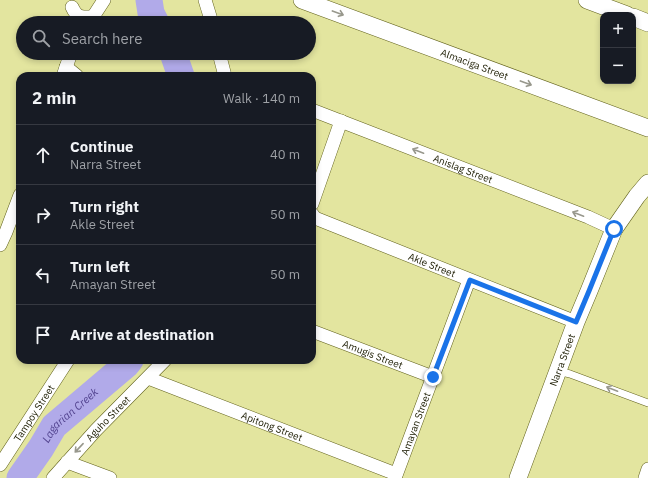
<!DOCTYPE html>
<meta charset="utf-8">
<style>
:root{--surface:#171b24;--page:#20242c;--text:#f1f3f6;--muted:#9ea1a6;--line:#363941}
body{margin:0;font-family:"IBM Plex Sans",sans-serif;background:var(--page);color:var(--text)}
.controls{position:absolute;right:12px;top:12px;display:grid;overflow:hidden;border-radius:8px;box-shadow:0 2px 6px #0003}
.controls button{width:36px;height:36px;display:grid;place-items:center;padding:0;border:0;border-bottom:1px solid var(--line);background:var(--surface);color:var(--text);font:20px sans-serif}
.stop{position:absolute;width:12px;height:12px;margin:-9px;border:3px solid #1a73e8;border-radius:50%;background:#fff}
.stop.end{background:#1a73e8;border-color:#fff;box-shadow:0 1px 4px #0008}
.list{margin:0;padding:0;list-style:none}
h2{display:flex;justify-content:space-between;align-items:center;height:52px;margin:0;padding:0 16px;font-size:17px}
h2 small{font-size:13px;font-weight:400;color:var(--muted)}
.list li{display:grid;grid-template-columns:26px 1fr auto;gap:12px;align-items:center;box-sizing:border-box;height:60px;padding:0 16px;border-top:1px solid var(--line)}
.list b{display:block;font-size:15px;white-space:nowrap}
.list p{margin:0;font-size:13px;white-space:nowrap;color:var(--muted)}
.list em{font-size:13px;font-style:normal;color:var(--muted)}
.icon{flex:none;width:22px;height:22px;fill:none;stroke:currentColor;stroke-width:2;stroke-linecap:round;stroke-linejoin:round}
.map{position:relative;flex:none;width:648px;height:478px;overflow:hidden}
.search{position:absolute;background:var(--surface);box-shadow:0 2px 6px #0003;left:16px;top:16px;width:300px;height:44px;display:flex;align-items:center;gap:10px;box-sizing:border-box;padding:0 14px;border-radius:22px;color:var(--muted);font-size:15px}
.panel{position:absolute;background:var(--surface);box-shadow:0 2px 6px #0003;left:16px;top:72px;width:300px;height:292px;border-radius:12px}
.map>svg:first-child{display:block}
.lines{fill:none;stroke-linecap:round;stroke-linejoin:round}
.river{stroke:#b1aae9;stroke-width:27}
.service-casing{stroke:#62621c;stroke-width:8}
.minor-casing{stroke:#62621c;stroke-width:14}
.tertiary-casing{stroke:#62621c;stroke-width:18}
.service{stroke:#fff;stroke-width:7}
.minor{stroke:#fff;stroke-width:13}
.tertiary{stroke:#fff;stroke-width:17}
.oneway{stroke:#98988d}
.route{stroke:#1a73e8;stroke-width:5}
.labels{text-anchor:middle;stroke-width:4;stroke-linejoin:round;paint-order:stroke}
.street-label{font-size:10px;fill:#1b1b01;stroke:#f0f3ac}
.water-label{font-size:11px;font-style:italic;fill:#52438f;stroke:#f0f3ac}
</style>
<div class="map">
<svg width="648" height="478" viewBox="0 0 648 478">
<rect width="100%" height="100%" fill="#e3e59f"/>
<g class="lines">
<g class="river">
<path d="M 149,0 L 151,13 L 156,23"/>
<path d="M 173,53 L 181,76"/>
<path id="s1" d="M 20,478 L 41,448 L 54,426 L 126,365 L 130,360"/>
</g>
<g class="service-casing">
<path id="service" d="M 558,371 L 570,374 L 648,403"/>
</g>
<g class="minor-casing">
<g id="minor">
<path d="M 205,0 L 212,23"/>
<path d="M 72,7 C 77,18 81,17 92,17"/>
<path d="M 89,23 L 104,0"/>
<path d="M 219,53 L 225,76"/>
<path d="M 66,67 L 77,76"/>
<path d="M 63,76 L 71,53"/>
<path id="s2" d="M 312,110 L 588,217 L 614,229"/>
<path d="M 312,204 L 341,121"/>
<path id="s3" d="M 312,214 L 315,218 L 576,322"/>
<path d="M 0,245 L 6,232 L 20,195"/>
<path id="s4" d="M 312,331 L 433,377"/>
<path id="s5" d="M 148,378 L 396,474"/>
<path d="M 67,462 L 110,478"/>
<path id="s6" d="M 0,465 L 68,360"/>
<path id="s7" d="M 53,478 L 96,430 L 165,360"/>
<path id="s8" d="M 395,478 L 469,280"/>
<path d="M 645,478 L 648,469"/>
</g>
</g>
<g class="tertiary-casing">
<g id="tertiary">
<path id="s9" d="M 302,0 L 648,128"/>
<path d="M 587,0 L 627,15"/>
<path d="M 633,17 L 648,23"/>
<path id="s10" d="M 518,478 L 576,322 L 589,291 L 614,229 L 637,196 L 648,183"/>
</g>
</g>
<use href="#service" class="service"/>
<use href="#minor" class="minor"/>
<use href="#tertiary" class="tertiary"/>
</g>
<defs><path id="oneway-shaft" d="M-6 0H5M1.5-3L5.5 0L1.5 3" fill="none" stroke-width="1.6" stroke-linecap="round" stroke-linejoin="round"/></defs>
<g class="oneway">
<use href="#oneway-shaft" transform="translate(338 13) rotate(20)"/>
<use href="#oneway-shaft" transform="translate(526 83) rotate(20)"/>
<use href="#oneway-shaft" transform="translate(418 151) rotate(-159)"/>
<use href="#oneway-shaft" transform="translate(578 214) rotate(-159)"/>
<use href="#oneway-shaft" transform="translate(612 389) rotate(-159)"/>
<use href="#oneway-shaft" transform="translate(79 448) rotate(133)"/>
</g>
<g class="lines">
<path class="route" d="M 433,377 L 470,280 L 576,322 L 589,291 L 614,229"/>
</g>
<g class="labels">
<g class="street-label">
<text dy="4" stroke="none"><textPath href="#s9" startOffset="184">Almaciga Street</textPath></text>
<text dy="4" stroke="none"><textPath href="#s2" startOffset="162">Anislag Street</textPath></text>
<text dy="4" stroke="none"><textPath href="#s3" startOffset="131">Akle Street</textPath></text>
<text dy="4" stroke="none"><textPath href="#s4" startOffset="65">Amugis Street</textPath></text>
<text dy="4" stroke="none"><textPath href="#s10" startOffset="126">Narra Street</textPath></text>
<text dy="4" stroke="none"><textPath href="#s6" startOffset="62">Tampoy Street</textPath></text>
<text dy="4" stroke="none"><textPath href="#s7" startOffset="81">Aguho Street</textPath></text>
<text dy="4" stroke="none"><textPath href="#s8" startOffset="58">Amayan Street</textPath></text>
<text dy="4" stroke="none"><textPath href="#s5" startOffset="133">Apitong Street</textPath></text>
</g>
<g class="water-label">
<text dy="4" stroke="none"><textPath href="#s1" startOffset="81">Lagarian Creek</textPath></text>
</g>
</g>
</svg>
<div class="controls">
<button>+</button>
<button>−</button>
</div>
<div class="stop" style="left:614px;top:229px"></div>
<div class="stop end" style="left:433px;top:377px"></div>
<div class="search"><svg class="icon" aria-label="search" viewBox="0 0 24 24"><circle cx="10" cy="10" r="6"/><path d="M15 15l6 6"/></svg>Search here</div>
<section class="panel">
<h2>2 min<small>Walk · 140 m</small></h2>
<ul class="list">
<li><svg class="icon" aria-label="ahead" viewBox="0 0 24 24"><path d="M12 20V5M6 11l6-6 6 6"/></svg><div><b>Continue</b><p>Narra Street</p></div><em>40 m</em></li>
<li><svg class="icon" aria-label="right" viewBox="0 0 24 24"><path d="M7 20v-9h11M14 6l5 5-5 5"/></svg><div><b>Turn right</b><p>Akle Street</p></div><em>50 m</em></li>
<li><svg class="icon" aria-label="left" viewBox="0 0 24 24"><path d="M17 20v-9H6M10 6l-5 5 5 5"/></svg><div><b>Turn left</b><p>Amayan Street</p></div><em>50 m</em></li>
<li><svg class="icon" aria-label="arrive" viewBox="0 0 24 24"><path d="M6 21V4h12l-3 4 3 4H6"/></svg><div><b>Arrive at destination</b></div></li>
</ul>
</section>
</div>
